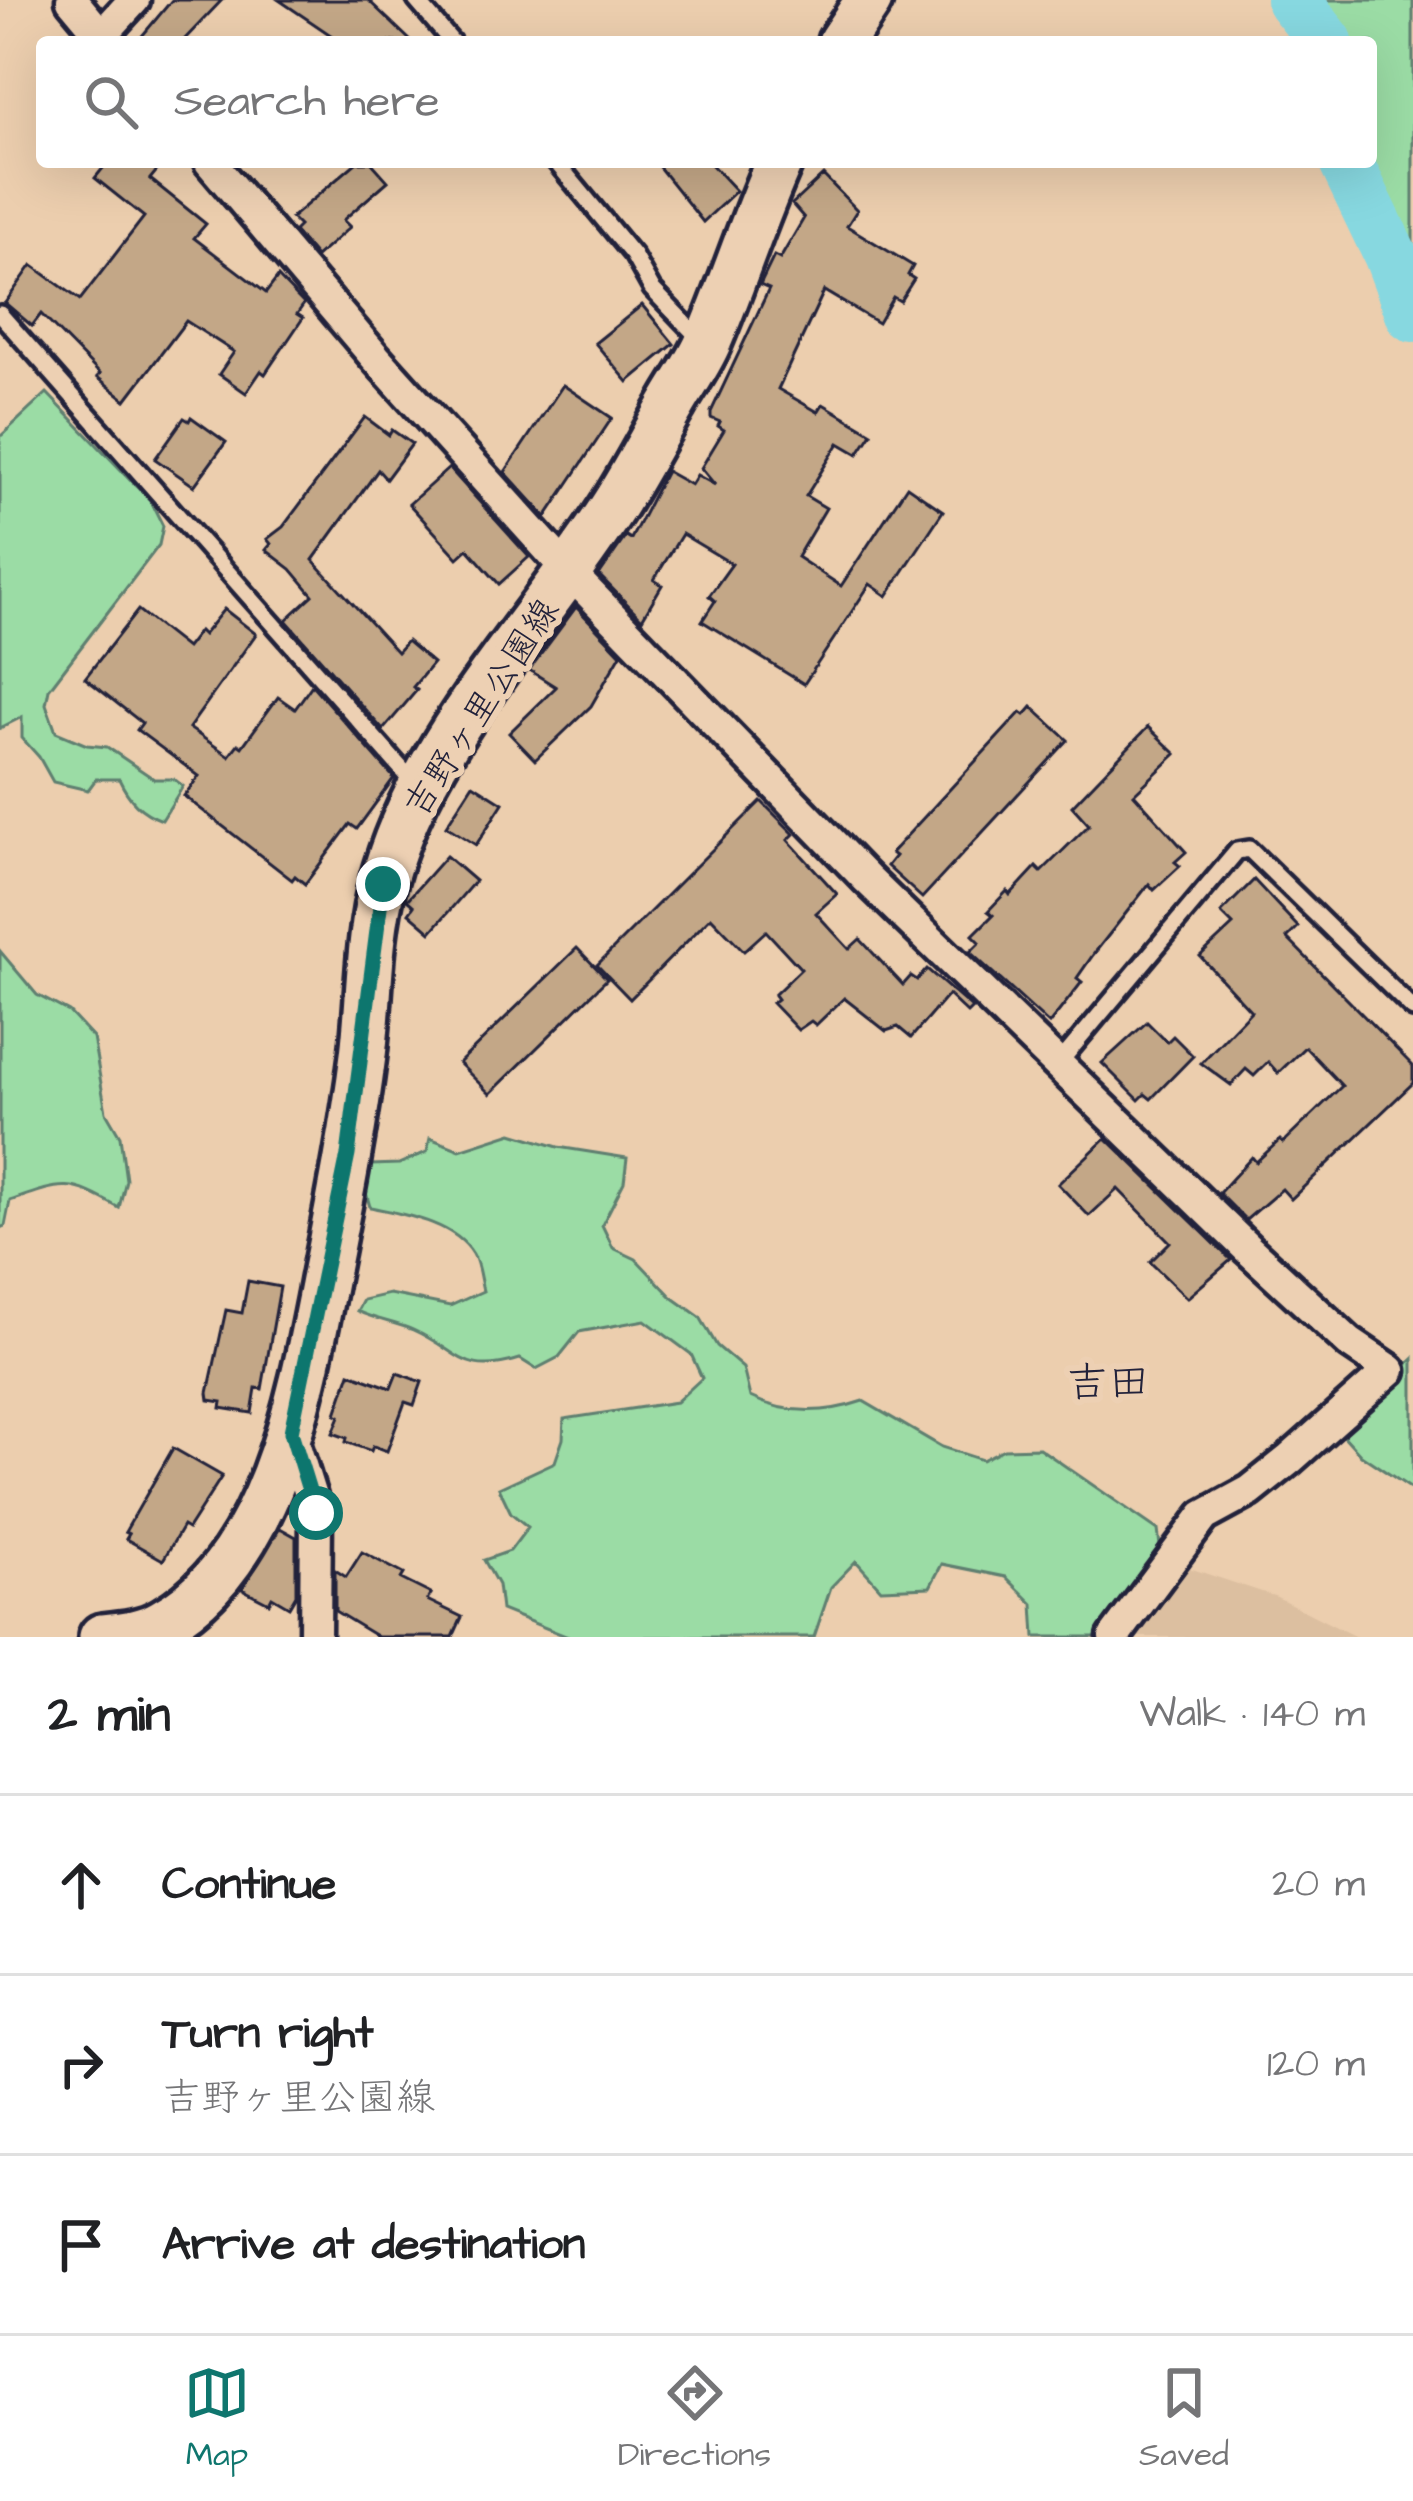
<!DOCTYPE html>
<meta charset="utf-8">
<style>
:root{--surface:#fff;--page:#f6f6f6;--text:#202124;--muted:#757577;--line:#e0e0e0;--accent:#0f766e}
body{margin:0;font-family:"Architects Daughter","Klee One",sans-serif;background:var(--page);color:var(--text)}
.stop{position:absolute;width:36px;height:36px;margin:-27px;border:9px solid #0f766e;border-radius:50%;background:#fff}
.stop.end{background:#0f766e;border-color:#fff;box-shadow:0 3px 12px #0008}
.list{margin:0;padding:0;list-style:none}
h2{display:flex;justify-content:space-between;align-items:center;height:156px;margin:0;padding:0 48px;font-size:51px}
h2 small{font-size:39px;font-weight:400;color:var(--muted)}
.list li{display:grid;grid-template-columns:78px 1fr auto;gap:36px;align-items:center;box-sizing:border-box;height:180px;padding:0 48px;border-top:3px solid var(--line)}
.list b{display:block;font-size:45px;white-space:nowrap}
.list p{margin:0;font-size:39px;white-space:nowrap;color:var(--muted)}
.list em{font-size:39px;font-style:normal;color:var(--muted)}
.icon{flex:none;width:66px;height:66px;fill:none;stroke:currentColor;stroke-width:2;stroke-linecap:round;stroke-linejoin:round}
.map{position:relative;flex:none;width:1413px;height:1637px;overflow:hidden}
.search{position:absolute;background:var(--surface);box-shadow:0 12px 48px #0002;left:36px;right:36px;top:36px;height:132px;display:flex;align-items:center;gap:30px;box-sizing:border-box;padding:0 42px;border-radius:12px;color:var(--muted);font-size:45px}
.sheet{height:696px;background:var(--surface)}
nav{display:flex;justify-content:space-around;align-items:center;box-sizing:border-box;height:168px;border-top:3px solid var(--line);background:var(--surface);font-size:33px;color:var(--muted)}
nav a{display:grid;justify-items:center;gap:6px}
nav .on{color:var(--accent)}
.map>svg:first-child{display:block}
.built{fill:#dcbfa0}
.green{fill:#9bdca5;stroke:#5e7f70;stroke-width:3}
.lines{fill:none;stroke-linecap:round;stroke-linejoin:round}
.river{stroke:#87d8e0;stroke-width:54}
.building{fill:#c3a787;stroke:#22223b;stroke-width:3}
.lane-casing{stroke:#22223b;stroke-width:24}
.street-casing{stroke:#22223b;stroke-width:39}
.secondary-casing{stroke:#22223b;stroke-width:54}
.lane{stroke:#edd0b3;stroke-width:15}
.street{stroke:#edd0b3;stroke-width:30}
.secondary{stroke:#edd0b3;stroke-width:45}
.route{stroke:#0f766e;stroke-width:15}
.labels{text-anchor:middle;stroke-width:12;stroke-linejoin:round;paint-order:stroke}
.street-label{font-size:36px;fill:#22223b;stroke:#edd0b3}
.quarter-label{font-size:42px;fill:#22223b;stroke:#edd0b3}
</style>
<div class="map">
<svg width="1413" height="1637" viewBox="0 0 1413 1637">
<rect width="100%" height="100%" fill="#ecceae"/>
<filter id="ink" filterUnits="userSpaceOnUse"><feTurbulence type="fractalNoise" baseFrequency=".00833" numOctaves="2"/><feDisplacementMap in="SourceGraphic" scale="24" xChannelSelector="R" yChannelSelector="G"/><feConvolveMatrix kernelMatrix="1 2 1 2 8 2 1 2 1" color-interpolation-filters="sRGB"/></filter>
<g filter="url(#ink)">
<path class="built" d="M 1177,1564 L 1277,1597 L 1356,1637 L 1123,1637 Z"/>
<g class="green">
<path d="M 1304,0 L 1413,0 L 1413,332 L 1412,311 L 1344,183 L 1340,162 L 1371,162 L 1371,42 L 1332,42 L 1310,3 Z"/>
<path d="M 47,393 L 150,500 L 163,526 L 159,545 L 49,689 L 46,704 L 56,732 L 87,745 L 107,747 L 154,779 L 174,779 L 183,786 L 162,820 C 140,812 129,800 119,779 L 96,779 L 88,790 L 53,782 L 39,757 L 22,738 L 22,717 L 0,728 L 0,437 Z"/>
<path d="M 0,951 L 37,995 L 69,1012 L 93,1038 L 106,1112 L 120,1136 L 126,1180 L 119,1208 C 69,1179 64,1182 10,1201 L 5,1226 L 0,1228 Z"/>
<path d="M 512,1133 L 558,1147 L 627,1158 L 624,1182 L 602,1225 L 613,1248 L 636,1259 L 672,1297 L 700,1317 L 717,1346 L 743,1368 L 750,1397 C 787,1415 825,1414 863,1401 L 942,1447 L 982,1460 L 1004,1449 L 1039,1448 L 1158,1530 L 1161,1554 L 1103,1637 L 1035,1637 L 1033,1604 L 1006,1577 L 942,1564 L 930,1587 L 881,1589 L 856,1561 L 831,1587 L 814,1637 L 568,1637 L 501,1610 L 498,1585 L 484,1560 L 510,1551 L 528,1527 L 511,1513 L 499,1488 L 555,1462 L 563,1439 L 564,1419 L 676,1402 L 702,1378 L 691,1354 L 645,1320 L 579,1332 L 559,1357 L 536,1369 L 520,1359 C 461,1377 462,1352 413,1330 C 395,1322 375,1320 357,1311 L 363,1300 L 389,1294 L 450,1306 L 483,1291 C 480,1280 479,1264 473,1254 C 454,1222 402,1214 370,1207 L 365,1189 L 371,1165 L 399,1164 L 427,1152 L 430,1138 L 460,1150 Z"/>
<path d="M 1413,1358 L 1413,1490 L 1361,1455 L 1342,1434 L 1357,1411 Z"/>
</g>
<g class="lines">
<g class="river">
<path d="M 1293,0 L 1326,42"/>
<path d="M 1346,162 L 1390,254 L 1413,315"/>
</g>
</g>
<g class="building">
<path d="M 172,0 L 222,0 L 182,42 L 137,42 Z"/>
<path d="M 279,0 L 368,0 L 412,42 L 341,42 Z"/>
<path d="M 108,162 L 164,162 L 150,179 L 206,224 L 194,238 L 266,293 L 278,277 L 304,304 L 297,314 L 303,318 L 265,374 L 261,371 L 246,393 L 219,374 L 234,352 L 186,321 L 126,400 L 97,377 L 100,374 L 41,314 L 32,326 L 5,303 L 32,265 L 80,300 L 144,217 L 95,178 Z"/>
<path d="M 357,162 L 371,162 L 388,181 L 343,220 L 350,227 L 316,257 L 294,231 L 299,226 L 291,218 Z"/>
<path d="M 655,162 L 709,162 L 736,191 L 703,222 Z"/>
<path d="M 823,175 L 857,210 L 847,226 L 913,266 L 908,275 L 914,279 L 900,301 L 893,297 L 878,323 L 824,291 L 778,389 L 818,412 L 823,404 L 872,433 L 858,454 L 839,443 L 806,496 L 826,508 L 797,557 L 841,586 L 907,486 L 943,511 L 887,596 L 870,584 L 804,684 L 702,621 L 715,601 L 709,596 L 732,564 L 682,534 L 654,580 L 662,585 L 642,619 L 599,575 L 626,536 L 631,539 L 666,471 L 691,485 L 697,475 L 715,485 L 701,468 L 724,430 L 718,426 L 720,422 L 711,418 L 711,412 L 769,289 L 760,285 L 774,256 L 780,259 L 804,218 L 792,204 Z"/>
<path d="M 642,305 L 674,344 L 628,382 L 595,343 Z"/>
<path d="M 563,385 L 612,418 L 546,517 L 505,472 Z"/>
<path d="M 191,417 L 226,442 L 194,486 L 155,459 L 184,418 L 189,421 Z"/>
<path d="M 365,417 L 389,435 L 392,430 L 412,444 L 386,479 L 378,470 L 313,560 L 397,652 L 407,641 L 433,663 L 413,687 L 417,690 L 383,730 L 286,620 L 313,595 L 291,569 L 266,550 L 271,544 L 267,539 L 283,527 Z"/>
<path d="M 449,468 L 529,557 L 499,584 L 468,549 L 458,558 L 409,504 Z"/>
<path d="M 576,607 L 621,654 L 591,706 L 535,760 L 509,733 L 556,687 L 529,670 Z"/>
<path d="M 224,609 L 256,634 L 189,728 L 229,756 L 238,744 L 242,747 L 278,697 L 295,709 L 312,685 L 394,778 L 357,829 L 350,824 L 305,884 L 295,876 L 292,880 L 184,796 L 199,776 L 137,730 L 142,723 L 85,678 L 138,610 L 186,648 L 199,631 L 203,635 Z"/>
<path d="M 1032,707 L 1068,740 L 922,898 L 887,866 L 895,856 L 891,853 L 1021,712 L 1025,715 Z"/>
<path d="M 1148,727 L 1176,754 L 1134,794 L 1186,852 L 1175,862 L 1180,866 L 1154,890 L 1149,884 L 1093,955 L 1077,978 L 1082,982 L 1049,1024 L 970,952 L 980,942 L 973,935 L 993,915 L 988,911 L 1007,891 L 1010,895 L 1036,867 L 1041,872 L 1089,825 L 1072,806 Z"/>
<path d="M 473,784 L 503,803 L 476,845 L 446,826 Z"/>
<path d="M 761,801 L 794,834 L 788,840 L 837,894 L 816,913 L 849,949 L 860,939 L 903,985 L 911,976 L 917,980 L 927,969 L 972,1008 L 967,1013 L 948,995 L 911,1038 L 898,1027 L 886,1031 L 844,998 L 816,1025 L 811,1021 L 798,1030 L 772,1003 L 777,999 L 774,995 L 801,969 L 766,931 L 744,951 L 711,917 L 630,999 L 597,965 Z"/>
<path d="M 446,856 L 475,881 L 431,932 L 409,913 L 414,906 L 407,900 Z"/>
<path d="M 1254,880 L 1298,927 L 1287,938 L 1413,1066 L 1413,1083 L 1291,1199 L 1282,1189 L 1246,1220 L 1219,1193 L 1252,1157 L 1256,1162 L 1280,1140 L 1283,1143 L 1342,1086 L 1305,1047 L 1278,1073 L 1268,1062 L 1254,1076 L 1246,1069 L 1231,1085 L 1201,1063 L 1251,1011 L 1200,956 L 1233,925 L 1221,913 Z"/>
<path d="M 577,948 L 607,979 L 490,1094 L 459,1063 Z"/>
<path d="M 1147,1022 L 1167,1042 L 1173,1036 L 1193,1056 L 1151,1099 L 1145,1094 L 1139,1100 L 1102,1063 Z"/>
<path d="M 1106,1138 L 1231,1260 L 1187,1298 L 1150,1262 L 1170,1242 L 1118,1189 L 1089,1216 L 1058,1184 Z"/>
<path d="M 248,1281 L 280,1287 L 262,1389 L 256,1388 L 252,1413 L 221,1408 L 222,1402 L 209,1400 L 208,1393 L 226,1310 L 242,1313 Z"/>
<path d="M 350,1373 L 391,1388 L 397,1373 L 422,1382 L 414,1405 L 405,1402 L 387,1451 L 373,1446 L 371,1451 L 346,1442 L 347,1438 L 333,1433 L 340,1416 L 336,1414 Z"/>
<path d="M 173,1448 L 222,1476 L 188,1529 L 183,1526 L 163,1560 L 126,1539 L 129,1534 L 125,1532 Z"/>
<path d="M 280,1528 L 296,1537 L 296,1595 L 289,1607 L 272,1597 L 269,1603 L 242,1589 Z"/>
<path d="M 362,1552 L 404,1574 L 401,1579 L 431,1594 L 427,1600 L 462,1617 L 453,1637 L 378,1637 L 335,1611 L 335,1570 L 346,1577 Z"/>
</g>
<g class="lines">
<g class="lane-casing">
<g id="lane">
<path d="M 416,0 L 452,42"/>
<path d="M 556,162 L 633,255 L 652,289 L 701,340"/>
<path d="M 0,314 L 414,783"/>
<path d="M 1060,1062 L 1237,851 L 1249,849 L 1413,1009"/>
</g>
</g>
<g class="street-casing">
<g id="street">
<path d="M 72,0 L 107,42"/>
<path d="M 102,35 L 134,0"/>
<path d="M 210,162 L 376,358 L 568,571 L 867,879 L 1248,1249 L 1350,1343 L 1390,1370 L 1290,1459 L 1250,1491 L 1204,1516 L 1114,1637"/>
<path d="M 291,1433 L 316,1513 L 315,1637"/>
</g>
</g>
<g class="secondary-casing">
<g id="secondary">
<path d="M 841,42 L 869,0"/>
<path d="M 102,1637 C 122,1635 145,1633 163,1622 C 275,1560 304,1383 326,1270 C 340,1198 354,1127 363,1055 C 370,998 368,939 383,883 C 420,742 537,626 614,505 C 635,472 653,437 673,403 C 685,382 700,362 709,340 C 734,281 753,220 779,162"/>
</g>
</g>
<use href="#lane" class="lane"/>
<use href="#street" class="street"/>
<use href="#secondary" class="secondary"/>
</g>
</g>
<g class="lines" filter="url(#ink)">
<path class="route" d="M 316,1513 L 291,1432 L 348,1155 L 383,884"/>
</g>
<g class="labels">
<g class="street-label">
<text transform="translate(480 707) rotate(-57)" y="13">吉野ヶ里公園線</text>
</g>
<g class="quarter-label">
<text x="1108" y="1396">吉田</text>
</g>
</g>
</svg>
<div class="stop" style="left:316px;top:1513px"></div>
<div class="stop end" style="left:383px;top:884px"></div>
<div class="search"><svg class="icon" aria-label="search" viewBox="0 0 24 24"><circle cx="10" cy="10" r="6"/><path d="M15 15l6 6"/></svg>Search here</div>
</div>
<section class="sheet">
<h2>2 min<small>Walk · 140 m</small></h2>
<ul class="list">
<li><svg class="icon" aria-label="ahead" viewBox="0 0 24 24"><path d="M12 20V5M6 11l6-6 6 6"/></svg><div><b>Continue</b></div><em>20 m</em></li>
<li><svg class="icon" aria-label="right" viewBox="0 0 24 24"><path d="M7 20v-9h11M14 6l5 5-5 5"/></svg><div><b>Turn right</b><p>吉野ヶ里公園線</p></div><em>120 m</em></li>
<li><svg class="icon" aria-label="arrive" viewBox="0 0 24 24"><path d="M6 21V4h12l-3 4 3 4H6"/></svg><div><b>Arrive at destination</b></div></li>
</ul>
</section>
<nav>
<a class="on"><svg class="icon" aria-label="map" viewBox="0 0 24 24"><path d="M3 6l6-2 6 2 6-2v14l-6 2-6-2-6 2zM9 4v14M15 6v14"/></svg>Map</a>
<a><svg class="icon" aria-label="directions" viewBox="0 0 24 24"><path d="M12 3l9 9-9 9-9-9zM9 14v-3h6M13 9l2 2-2 2"/></svg>Directions</a>
<a><svg class="icon" aria-label="saved" viewBox="0 0 24 24"><path d="M7 4h10v16l-5-4-5 4z"/></svg>Saved</a>
</nav>
